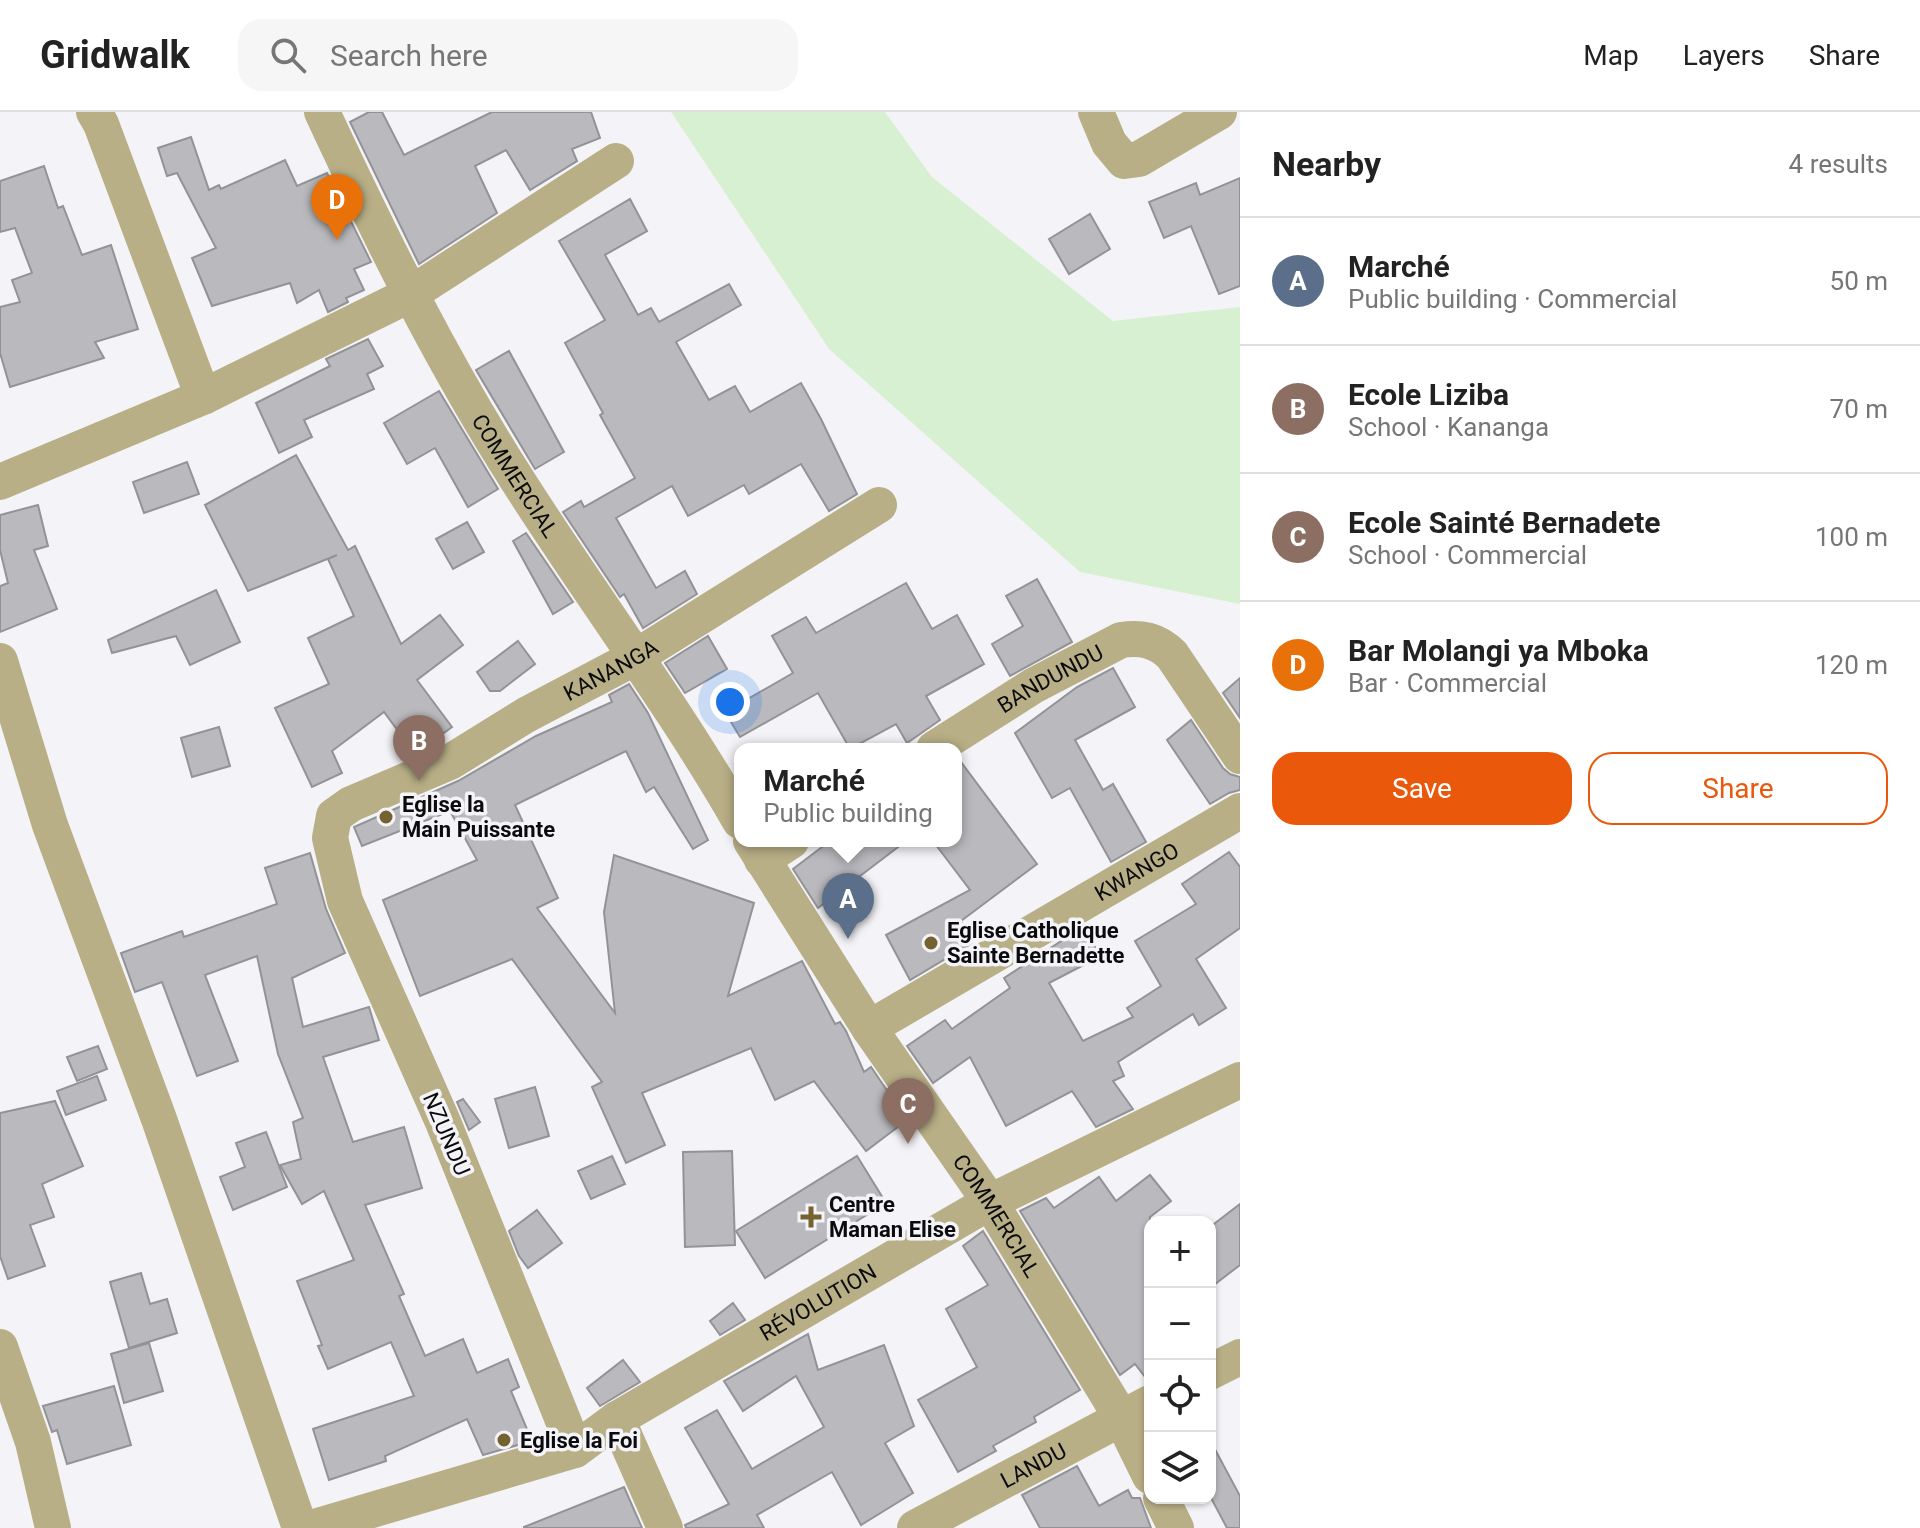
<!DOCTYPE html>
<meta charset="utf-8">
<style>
:root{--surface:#fff;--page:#f6f6f6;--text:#222;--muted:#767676;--line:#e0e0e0;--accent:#ea580c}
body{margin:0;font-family:Roboto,sans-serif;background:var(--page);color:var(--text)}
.controls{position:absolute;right:24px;bottom:24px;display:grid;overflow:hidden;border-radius:16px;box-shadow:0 2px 6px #0004}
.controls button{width:72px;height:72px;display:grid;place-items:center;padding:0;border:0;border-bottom:2px solid var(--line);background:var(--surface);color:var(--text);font:40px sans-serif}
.you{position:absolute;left:730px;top:590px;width:28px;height:28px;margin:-20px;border:6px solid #fff;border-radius:50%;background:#1a73e8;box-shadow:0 0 0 12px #1a73e833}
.badge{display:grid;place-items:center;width:52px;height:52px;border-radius:50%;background:var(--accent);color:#fff;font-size:26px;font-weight:700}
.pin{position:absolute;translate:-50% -66px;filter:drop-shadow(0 2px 4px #0008)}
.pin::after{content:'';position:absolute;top:42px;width:28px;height:24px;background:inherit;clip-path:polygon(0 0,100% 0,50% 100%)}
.popup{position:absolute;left:734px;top:631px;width:228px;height:104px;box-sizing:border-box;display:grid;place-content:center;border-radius:16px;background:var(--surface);filter:drop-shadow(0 2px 6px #0005);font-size:26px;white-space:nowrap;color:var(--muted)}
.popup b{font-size:30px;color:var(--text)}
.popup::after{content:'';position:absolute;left:50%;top:100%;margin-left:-16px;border:16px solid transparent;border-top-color:var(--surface)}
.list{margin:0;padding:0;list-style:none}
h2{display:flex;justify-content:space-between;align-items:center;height:104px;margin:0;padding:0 32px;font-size:34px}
h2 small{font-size:26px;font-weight:400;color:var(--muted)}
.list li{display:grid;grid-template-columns:52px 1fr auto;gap:24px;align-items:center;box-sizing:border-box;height:128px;padding:0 32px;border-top:2px solid var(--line)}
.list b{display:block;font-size:30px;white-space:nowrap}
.list p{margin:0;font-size:26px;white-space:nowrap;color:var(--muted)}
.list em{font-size:26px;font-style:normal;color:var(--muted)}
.actions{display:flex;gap:16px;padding:24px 32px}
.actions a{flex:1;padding:18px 0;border:2px solid var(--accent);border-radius:24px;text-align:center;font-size:28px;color:var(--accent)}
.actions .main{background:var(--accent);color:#fff}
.icon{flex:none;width:44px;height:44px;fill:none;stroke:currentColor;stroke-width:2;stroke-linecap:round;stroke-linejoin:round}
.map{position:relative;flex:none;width:1240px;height:1416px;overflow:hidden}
header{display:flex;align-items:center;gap:48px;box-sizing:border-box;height:112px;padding:0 40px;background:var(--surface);border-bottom:2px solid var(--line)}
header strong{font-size:38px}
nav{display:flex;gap:44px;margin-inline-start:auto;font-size:28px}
.search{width:560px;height:72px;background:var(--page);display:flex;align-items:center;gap:20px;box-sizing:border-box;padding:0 28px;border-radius:24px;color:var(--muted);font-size:30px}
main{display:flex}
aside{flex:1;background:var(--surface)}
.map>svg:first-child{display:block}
.green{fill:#d7f0d2}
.building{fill:#bababe;stroke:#939397;stroke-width:2}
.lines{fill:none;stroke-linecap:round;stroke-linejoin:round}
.minor{stroke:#b8af86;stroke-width:36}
.poi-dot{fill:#756231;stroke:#f4f4f8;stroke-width:3}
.labels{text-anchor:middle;stroke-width:7;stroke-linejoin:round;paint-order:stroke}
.street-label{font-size:22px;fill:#0b0b0d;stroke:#f4f4f8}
.poi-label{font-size:22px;font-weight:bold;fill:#0b0b0d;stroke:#f4f4f8;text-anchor:start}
</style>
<header>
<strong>Gridwalk</strong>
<div class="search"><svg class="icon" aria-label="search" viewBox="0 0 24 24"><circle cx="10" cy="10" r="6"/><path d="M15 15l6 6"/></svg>Search here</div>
<nav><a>Map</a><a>Layers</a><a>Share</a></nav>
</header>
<main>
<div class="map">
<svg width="1240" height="1416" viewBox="0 0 1240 1416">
<rect width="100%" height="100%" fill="#f4f4f8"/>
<path class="green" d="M 671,0 L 885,0 L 932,65 L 1113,209 L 1240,195 L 1240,492 L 1080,460 L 829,237 Z"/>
<g class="building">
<path d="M 369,0 L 382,0 L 404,43 L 492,0 L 591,0 L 600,26 L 572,37 L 577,49 L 530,78 L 506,38 L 475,54 L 497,101 L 419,152 L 350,10 Z"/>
<path d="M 191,25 L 209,78 L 219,73 L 221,77 L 285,48 L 297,74 L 327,61 L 371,150 L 354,157 L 364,178 L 346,186 L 348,190 L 328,200 L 319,178 L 297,191 L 290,171 L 212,194 L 192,146 L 216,136 L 177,61 L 167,64 L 158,36 Z"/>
<path d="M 44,54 L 58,96 L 63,94 L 82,143 L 111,133 L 138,217 L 95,230 L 104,246 L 10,275 L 0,241 L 0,195 L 20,190 L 12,168 L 32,161 L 15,116 L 0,120 L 0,69 Z"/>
<path d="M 1240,66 L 1240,174 L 1219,182 L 1191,114 L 1164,126 L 1149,90 L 1196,71 L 1200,83 Z"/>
<path d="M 630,87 L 647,119 L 605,143 L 638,203 L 651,196 L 659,210 L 729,172 L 741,193 L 676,230 L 709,288 L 735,274 L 750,300 L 801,271 L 821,307 L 857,382 L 829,399 L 801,352 L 749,382 L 744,373 L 688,404 L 672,374 L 616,406 L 656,476 L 685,459 L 697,482 L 643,516 L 624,482 L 620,485 L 563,400 L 581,389 L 584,395 L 635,366 L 600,303 L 603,301 L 565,231 L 605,208 L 559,129 Z"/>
<path d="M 1090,102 L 1110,137 L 1069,162 L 1049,127 Z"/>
<path d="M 368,227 L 383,254 L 367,262 L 374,277 L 304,308 L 312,325 L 279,341 L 256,291 L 330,254 L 326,247 Z"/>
<path d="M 509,239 L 564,340 L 535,357 L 476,258 Z"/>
<path d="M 439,279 L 498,377 L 468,395 L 435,336 L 407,352 L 384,311 Z"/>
<path d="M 296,343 L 348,438 L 355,434 L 401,532 L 440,503 L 463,533 L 417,568 L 452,615 L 415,642 L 384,600 L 332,639 L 342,661 L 312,675 L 275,596 L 329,572 L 308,526 L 354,504 L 328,447 L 337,443 L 248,479 L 205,393 Z"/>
<path d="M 187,350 L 199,382 L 144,401 L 133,370 Z"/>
<path d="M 38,393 L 48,434 L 34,438 L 57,497 L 0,520 L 0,474 L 8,471 L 0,438 L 0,403 Z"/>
<path d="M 467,410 L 484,440 L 453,457 L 436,427 Z"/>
<path d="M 526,421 L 573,490 L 553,502 L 513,429 Z"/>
<path d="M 1037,467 L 1072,530 L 1010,564 L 992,532 L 1023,514 L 1006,484 Z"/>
<path d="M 906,471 L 932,517 L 957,503 L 984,552 L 926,584 L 940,608 L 907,631 L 896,612 L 850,637 L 818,581 L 740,625 L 725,600 L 793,561 L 772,524 L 806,505 L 816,521 Z"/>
<path d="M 216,478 L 240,530 L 190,553 L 176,524 L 112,541 L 108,528 Z"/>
<path d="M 708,524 L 727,557 L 685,581 L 665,551 Z"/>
<path d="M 518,529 L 535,552 L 500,579 L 490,579 L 477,560 Z"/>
<path d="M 1113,556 L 1135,595 L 1075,628 L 1103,678 L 1113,672 L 1146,730 L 1111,750 L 1070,676 L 1052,686 L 1015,621 L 1077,575 Z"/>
<path d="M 1240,566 L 1240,606 L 1223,581 Z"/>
<path d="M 629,572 L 648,601 L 708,728 L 693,737 L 654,675 L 646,680 L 626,639 L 515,693 L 558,786 L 537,796 L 615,901 L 604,800 L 614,743 L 754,791 L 728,884 L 802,849 L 835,912 L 840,910 L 846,919 L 864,960 L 871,955 L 907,1008 L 866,1039 L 814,969 L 775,988 L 751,936 L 642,981 L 665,1033 L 626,1051 L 592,975 L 602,970 L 512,847 L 420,884 L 383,788 L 477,748 L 450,699 L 362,734 L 354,715 L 458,669 L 536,624 L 612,590 L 609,583 Z"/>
<path d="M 1191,608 L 1223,656 L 1230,662 L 1240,665 L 1240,678 L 1229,681 L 1210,692 L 1167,628 Z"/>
<path d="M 219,615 L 230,654 L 192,665 L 181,626 Z"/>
<path d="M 958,646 L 1037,752 L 961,809 L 972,831 L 910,868 L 886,823 L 970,778 L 933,729 L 956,729 L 956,648 Z"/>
<path d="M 830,729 L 906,729 L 818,796 L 793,757 Z"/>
<path d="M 1229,740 L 1240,755 L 1240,816 L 1196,847 L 1226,896 L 1199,913 L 1193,902 L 1118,950 L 1124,964 L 1113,969 L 1133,997 L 1096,1015 L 1072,979 L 1006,1014 L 970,945 L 933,971 L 907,934 L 945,908 L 952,917 L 1010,876 L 1004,866 L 1083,815 L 1101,844 L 1049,871 L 1083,929 L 1133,905 L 1127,896 L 1161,874 L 1135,829 L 1196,792 L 1182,772 Z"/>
<path d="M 310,741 L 326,797 L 345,841 L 292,866 L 303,915 L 369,895 L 379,928 L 323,945 L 353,1030 L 404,1015 L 422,1076 L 365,1093 L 404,1182 L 399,1184 L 425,1244 L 463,1227 L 477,1261 L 508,1247 L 519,1275 L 511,1279 L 532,1329 L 483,1343 L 467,1307 L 385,1344 L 386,1349 L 329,1368 L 313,1317 L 414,1284 L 391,1230 L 328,1257 L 318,1234 L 322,1233 L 297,1169 L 354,1148 L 324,1079 L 302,1092 L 280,1053 L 301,1047 L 293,1010 L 303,1006 L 278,942 L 257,844 L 205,863 L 238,949 L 197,964 L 162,870 L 135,880 L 121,841 L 182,819 L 184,825 L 277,792 L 265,756 Z"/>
<path d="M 98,934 L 107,957 L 77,969 L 67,945 Z"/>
<path d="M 97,964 L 106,988 L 66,1003 L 57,979 Z"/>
<path d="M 535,975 L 549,1024 L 509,1036 L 495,987 Z"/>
<path d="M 463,987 L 480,1010 L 469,1018 L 457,990 Z"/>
<path d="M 55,989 L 83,1054 L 42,1072 L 54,1105 L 30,1113 L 45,1154 L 8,1167 L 0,1144 L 0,1001 Z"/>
<path d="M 266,1020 L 287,1075 L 233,1098 L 220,1065 L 245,1055 L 236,1031 Z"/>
<path d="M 732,1039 L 735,1133 L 685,1135 L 683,1040 Z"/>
<path d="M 612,1044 L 625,1072 L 591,1087 L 578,1059 Z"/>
<path d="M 857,1044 L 886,1091 L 765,1166 L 736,1119 Z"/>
<path d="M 1150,1063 L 1171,1089 L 1150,1105 L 1149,1270 L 1135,1252 L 1120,1263 L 1020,1099 L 1046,1086 L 1054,1096 L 1099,1065 L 1116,1089 Z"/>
<path d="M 1240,1092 L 1240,1153 L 1210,1176 L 1210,1115 Z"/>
<path d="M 537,1098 L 562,1131 L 528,1156 L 519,1144 L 509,1119 Z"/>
<path d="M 983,1119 L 1080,1278 L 1034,1305 L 1036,1310 L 993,1334 L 996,1339 L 958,1360 L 918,1288 L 977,1255 L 946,1197 L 988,1173 L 963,1134 Z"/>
<path d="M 141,1161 L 150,1192 L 167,1187 L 177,1221 L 129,1236 L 110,1170 Z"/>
<path d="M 733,1191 L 745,1208 L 720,1223 L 710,1209 Z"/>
<path d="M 808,1222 L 818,1258 L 884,1233 L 914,1314 L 885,1331 L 913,1381 L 861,1413 L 832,1360 L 757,1403 L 764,1416 L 686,1416 L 685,1413 L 729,1392 L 685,1316 L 717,1298 L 752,1357 L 824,1315 L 796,1264 L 743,1299 L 724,1269 Z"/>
<path d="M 149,1231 L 163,1279 L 124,1291 L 111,1242 Z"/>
<path d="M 623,1248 L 640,1270 L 600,1294 L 587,1276 Z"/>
<path d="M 114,1274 L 131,1333 L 67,1352 L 57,1318 L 52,1320 L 43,1294 Z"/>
<path d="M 1210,1328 L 1240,1384 L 1240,1416 L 1227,1416 L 1210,1384 Z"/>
<path d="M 1077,1354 L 1099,1394 L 1128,1378 L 1132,1386 L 1140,1386 L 1151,1416 L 1040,1416 L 1022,1383 Z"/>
<path d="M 624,1375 L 642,1416 L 524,1416 L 524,1415 Z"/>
</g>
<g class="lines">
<g class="minor">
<path d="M 94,0 L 101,12 L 203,285"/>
<path id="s1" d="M 322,0 C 381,127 443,252 518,369 C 591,484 673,592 740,709"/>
<path d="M 1096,0 L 1109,31 L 1124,49 L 1139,47 L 1219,0"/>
<path d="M 0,370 L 203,285 L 409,183 L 616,49"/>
<path d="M 0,549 L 50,713 L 159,1007 L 300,1416"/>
<path id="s2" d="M 934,637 L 1033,574 L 1121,528 C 1141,525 1157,528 1172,543 L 1240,644"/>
<path id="s3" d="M 751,729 L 869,916 L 990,1090 L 1121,1305 L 1150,1364"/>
<path d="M 762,748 L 791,729"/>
<path id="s4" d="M 869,916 L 1240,699"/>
<path d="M 0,1235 L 33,1330 L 53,1416"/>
<path d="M 1210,1260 L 1240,1245"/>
<path d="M 617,1307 L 665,1416"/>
<path id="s5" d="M 575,1338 L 443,1010 L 345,789 L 330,726 L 334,704 L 351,692 L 450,650 L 526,603 L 634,546 L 879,393"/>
<path d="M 1161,1386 L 1176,1416"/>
<path id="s6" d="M 311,1416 L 575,1338 L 617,1307 L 990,1090 L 1240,968"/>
<path id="s7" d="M 915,1416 L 1150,1291"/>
</g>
</g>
<g class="poi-dot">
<circle cx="386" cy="705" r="8"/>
<circle cx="931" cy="831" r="8"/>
<path d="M807 1093h8v8h8v8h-8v8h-8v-8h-8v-8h8z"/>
<circle cx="504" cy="1328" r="8"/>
</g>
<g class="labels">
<g class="street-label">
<text dy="8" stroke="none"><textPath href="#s1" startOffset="412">COMMERCIAL</textPath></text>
<text dy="8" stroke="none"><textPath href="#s5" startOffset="996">KANANGA</textPath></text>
<text dy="8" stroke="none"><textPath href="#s2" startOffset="136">BANDUNDU</textPath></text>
<text dy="8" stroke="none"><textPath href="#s4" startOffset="310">KWANGO</textPath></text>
<text transform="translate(447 1022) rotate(67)" y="8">NZUNDU</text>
<text dy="8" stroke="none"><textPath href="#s3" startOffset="448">COMMERCIAL</textPath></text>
<text dy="8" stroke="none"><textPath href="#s6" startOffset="560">RÉVOLUTION</textPath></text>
<text dy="8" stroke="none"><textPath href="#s7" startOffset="134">LANDU</textPath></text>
</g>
<g class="poi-label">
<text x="402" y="700">Eglise la<tspan x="402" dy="25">Main Puissante</tspan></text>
<text x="947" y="826">Eglise Catholique<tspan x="947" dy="25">Sainte Bernadette</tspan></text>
<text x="829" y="1100">Centre<tspan x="829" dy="25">Maman Elise</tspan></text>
<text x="520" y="1336">Eglise la Foi</text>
</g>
</g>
</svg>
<div class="controls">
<button>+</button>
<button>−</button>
<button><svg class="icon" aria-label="locate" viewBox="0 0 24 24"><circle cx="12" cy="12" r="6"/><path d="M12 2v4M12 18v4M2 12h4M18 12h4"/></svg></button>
<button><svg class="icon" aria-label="layers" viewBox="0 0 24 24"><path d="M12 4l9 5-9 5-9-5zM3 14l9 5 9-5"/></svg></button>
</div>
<div class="you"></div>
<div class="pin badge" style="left:848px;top:827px;background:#5c6f8a">A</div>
<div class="popup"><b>Marché</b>Public building</div>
<div class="pin badge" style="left:419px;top:669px;background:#8d6e63">B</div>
<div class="pin badge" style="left:908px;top:1032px;background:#8d6e63">C</div>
<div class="pin badge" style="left:337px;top:128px;background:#e8710a">D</div>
</div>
<aside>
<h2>Nearby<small>4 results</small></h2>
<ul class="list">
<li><span class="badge" style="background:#5c6f8a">A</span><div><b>Marché</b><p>Public building · Commercial</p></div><em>50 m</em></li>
<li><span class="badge" style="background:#8d6e63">B</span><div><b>Ecole Liziba</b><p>School · Kananga</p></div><em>70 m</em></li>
<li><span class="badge" style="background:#8d6e63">C</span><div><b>Ecole Sainté Bernadete</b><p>School · Commercial</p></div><em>100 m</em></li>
<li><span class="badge" style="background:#e8710a">D</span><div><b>Bar Molangi ya Mboka</b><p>Bar · Commercial</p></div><em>120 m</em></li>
</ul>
<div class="actions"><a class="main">Save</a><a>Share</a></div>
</aside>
</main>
